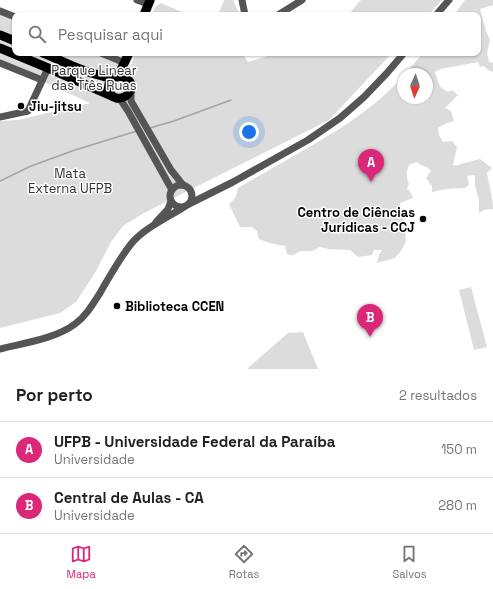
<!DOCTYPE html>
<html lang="pt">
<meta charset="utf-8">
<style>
:root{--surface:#fff;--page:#f6f6f6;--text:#202124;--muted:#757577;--line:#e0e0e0;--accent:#db2777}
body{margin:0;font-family:"Space Grotesk",sans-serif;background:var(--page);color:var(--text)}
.compass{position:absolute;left:397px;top:68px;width:36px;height:36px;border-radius:50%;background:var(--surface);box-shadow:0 1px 3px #0004;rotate:183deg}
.you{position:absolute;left:249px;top:132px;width:14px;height:14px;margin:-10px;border:3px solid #fff;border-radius:50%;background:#1a73e8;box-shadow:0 0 0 6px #1a73e833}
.badge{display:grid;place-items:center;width:26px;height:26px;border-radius:50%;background:var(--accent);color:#fff;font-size:13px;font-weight:700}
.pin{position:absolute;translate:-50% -33px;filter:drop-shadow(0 1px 2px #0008)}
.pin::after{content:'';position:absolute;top:21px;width:14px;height:12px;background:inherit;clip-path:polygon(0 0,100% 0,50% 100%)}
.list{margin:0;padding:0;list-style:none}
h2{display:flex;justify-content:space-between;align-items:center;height:52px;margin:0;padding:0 16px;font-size:17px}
h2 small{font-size:13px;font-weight:400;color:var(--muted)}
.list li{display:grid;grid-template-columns:26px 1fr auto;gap:12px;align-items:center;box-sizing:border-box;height:56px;padding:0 16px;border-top:1px solid var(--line)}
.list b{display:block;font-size:15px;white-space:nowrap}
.list p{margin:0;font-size:13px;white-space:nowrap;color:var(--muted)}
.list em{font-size:13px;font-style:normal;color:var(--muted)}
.icon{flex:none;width:22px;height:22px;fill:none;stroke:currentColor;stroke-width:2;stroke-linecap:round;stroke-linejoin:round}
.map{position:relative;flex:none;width:493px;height:369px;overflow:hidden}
.search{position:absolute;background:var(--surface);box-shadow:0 1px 3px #0004;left:12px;right:12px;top:12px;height:44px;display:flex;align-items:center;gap:10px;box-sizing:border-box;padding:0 14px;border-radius:8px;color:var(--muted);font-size:15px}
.sheet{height:164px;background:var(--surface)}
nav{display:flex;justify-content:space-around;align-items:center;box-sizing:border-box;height:56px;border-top:1px solid var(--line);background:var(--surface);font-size:11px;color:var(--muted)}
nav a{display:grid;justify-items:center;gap:2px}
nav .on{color:var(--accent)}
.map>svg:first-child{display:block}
.green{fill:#dcdcdc}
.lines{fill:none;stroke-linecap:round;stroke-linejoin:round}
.stream{stroke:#a3a3a3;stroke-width:1.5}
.major-casing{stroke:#dbdbdb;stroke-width:11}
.minor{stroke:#555;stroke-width:7}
.major{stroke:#000;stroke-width:9}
.poi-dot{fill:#000;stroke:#fff;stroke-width:1.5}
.labels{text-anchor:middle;stroke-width:3;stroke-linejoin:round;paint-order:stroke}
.park-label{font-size:13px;fill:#333;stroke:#fff}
.poi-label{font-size:13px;font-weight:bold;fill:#000;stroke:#fff;text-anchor:start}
</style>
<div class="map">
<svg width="493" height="369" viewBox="0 0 493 369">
<rect width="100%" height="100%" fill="#fff"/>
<g class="green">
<path d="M 224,0 L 233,0 L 240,15 L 218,15 Z"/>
<path d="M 361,0 L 442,0 L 428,15 L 348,15 Z"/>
<path d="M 465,0 L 493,0 L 493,5 L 480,9 L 486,31 L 490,40 L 487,53 L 489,62 L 493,63 L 493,72 L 488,70 L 484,66 L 480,67 L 478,62 L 441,69 L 435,72 L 440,87 L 448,92 L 452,90 L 458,95 L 445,108 L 451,111 L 454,121 L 447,123 L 438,128 L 439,135 L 443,142 L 452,141 L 457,147 L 453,165 L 456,166 L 461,164 L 480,159 L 492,168 L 487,173 C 489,185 493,197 493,209 L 484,210 L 479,213 L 479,201 L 475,185 L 475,175 L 467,176 L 469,185 L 465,188 L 446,189 L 432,192 L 432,186 L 426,178 L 431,171 L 427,167 L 421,165 L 417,162 L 409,165 C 406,172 406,177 409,184 L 407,189 L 411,193 L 413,198 L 400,203 L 405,231 L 406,241 L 401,251 L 395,258 L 377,263 L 379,255 L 382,250 L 374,250 L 372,255 L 358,257 L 350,250 L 329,249 L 320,247 C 317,248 314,251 311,251 C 306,252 308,251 304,251 C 296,251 295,258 287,254 L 285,246 L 269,243 L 259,239 L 257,231 L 252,227 L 240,227 L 229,204 C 235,199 237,196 238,188 C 264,173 290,158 316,143 C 347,125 379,104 403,76 L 403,98 L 427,98 L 427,74 L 405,74 L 423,53 L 478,53 L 478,15 L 454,15 Z"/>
<path d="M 161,3 L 189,15 L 152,15 L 155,7 Z"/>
<path d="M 0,7 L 18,15 L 15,15 L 15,53 L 100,53 L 130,67 L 136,53 L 242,53 L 248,62 L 278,53 L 392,53 L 329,120 L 142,214 L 123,226 L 111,242 L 96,271 L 76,302 L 60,313 L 0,328 L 0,121 L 18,120 L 90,103 L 46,83 L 0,64 Z"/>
<path d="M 471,287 L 487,347 L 474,350 L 459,290 Z"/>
<path d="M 303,332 L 318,369 L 247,369 L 288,333 Z"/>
</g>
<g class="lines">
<g class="stream">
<path d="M 150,128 L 174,121 L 231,100"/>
<path d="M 0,181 L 31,166 L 75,150 L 137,131"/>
</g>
<g class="major-casing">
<g id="major">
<path d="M 144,15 L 150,0"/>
<path d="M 0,35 L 15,41"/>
<path d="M 0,48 L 48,68 L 116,98 C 129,100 138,84 125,78 C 120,75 118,77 113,78 C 108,78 100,75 95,74 C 78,70 60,60 43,53"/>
<path d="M 118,76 L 129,53"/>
<path d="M 112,96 C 107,90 107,83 114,78"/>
</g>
</g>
<g class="minor">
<path d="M 137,0 L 148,4"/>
<path d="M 242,0 L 245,15"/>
<path d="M 0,11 L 15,17"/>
<path d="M 278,15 L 302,0"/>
<path d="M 436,15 L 449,0"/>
<path d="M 101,53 L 125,63"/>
<path d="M 0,63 L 42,80"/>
<path d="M 131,90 L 131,101 L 171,170 L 183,185"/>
<path d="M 120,99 L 128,111 L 172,190"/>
<path d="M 0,117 L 28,111 L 48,68"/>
<circle cx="181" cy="196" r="11"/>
<path d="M 189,204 L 233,182 L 308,140 L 340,118 L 364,97 L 387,73 L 404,53"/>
<path d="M 156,222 L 168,209 L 171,201"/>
<path d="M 0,349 C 24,343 55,339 75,324 C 86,316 93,304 100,293 C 110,276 119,259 131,244 C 144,228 167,218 184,207"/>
</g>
<use href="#major" class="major"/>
</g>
<g class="poi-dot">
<circle cx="21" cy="106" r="4"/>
<circle cx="423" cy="219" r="4"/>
<circle cx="117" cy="306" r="4"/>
</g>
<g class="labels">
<g class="park-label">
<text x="94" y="75">Parque Linear<tspan x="94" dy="15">das Três Ruas</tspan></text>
<text x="70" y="178">Mata<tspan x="70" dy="15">Externa UFPB</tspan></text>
</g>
<g class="poi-label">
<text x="29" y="111">Jiu-jitsu</text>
<text x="415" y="217" text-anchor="end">Centro de Ciências<tspan x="415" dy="15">Jurídicas - CCJ</tspan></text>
<text x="125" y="311">Biblioteca CCEN</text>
</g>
</g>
</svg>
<svg class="compass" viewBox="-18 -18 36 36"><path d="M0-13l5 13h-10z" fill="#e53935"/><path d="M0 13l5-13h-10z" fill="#757577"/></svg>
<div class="you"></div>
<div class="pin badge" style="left:371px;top:182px">A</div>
<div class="pin badge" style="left:370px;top:337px">B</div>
<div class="search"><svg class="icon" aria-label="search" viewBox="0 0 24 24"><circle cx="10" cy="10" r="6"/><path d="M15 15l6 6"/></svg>Pesquisar aqui</div>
</div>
<section class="sheet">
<h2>Por perto<small>2 resultados</small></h2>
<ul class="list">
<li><span class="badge">A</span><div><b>UFPB - Universidade Federal da Paraíba</b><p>Universidade</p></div><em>150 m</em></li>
<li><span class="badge">B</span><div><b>Central de Aulas - CA</b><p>Universidade</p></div><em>280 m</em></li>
</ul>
</section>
<nav>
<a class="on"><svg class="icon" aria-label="map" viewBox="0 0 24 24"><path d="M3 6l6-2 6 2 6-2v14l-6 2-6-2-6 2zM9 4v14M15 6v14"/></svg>Mapa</a>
<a><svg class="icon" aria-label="directions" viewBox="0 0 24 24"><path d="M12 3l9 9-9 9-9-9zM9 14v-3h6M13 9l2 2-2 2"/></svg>Rotas</a>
<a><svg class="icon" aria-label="saved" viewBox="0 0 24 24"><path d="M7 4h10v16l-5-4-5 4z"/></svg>Salvos</a>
</nav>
